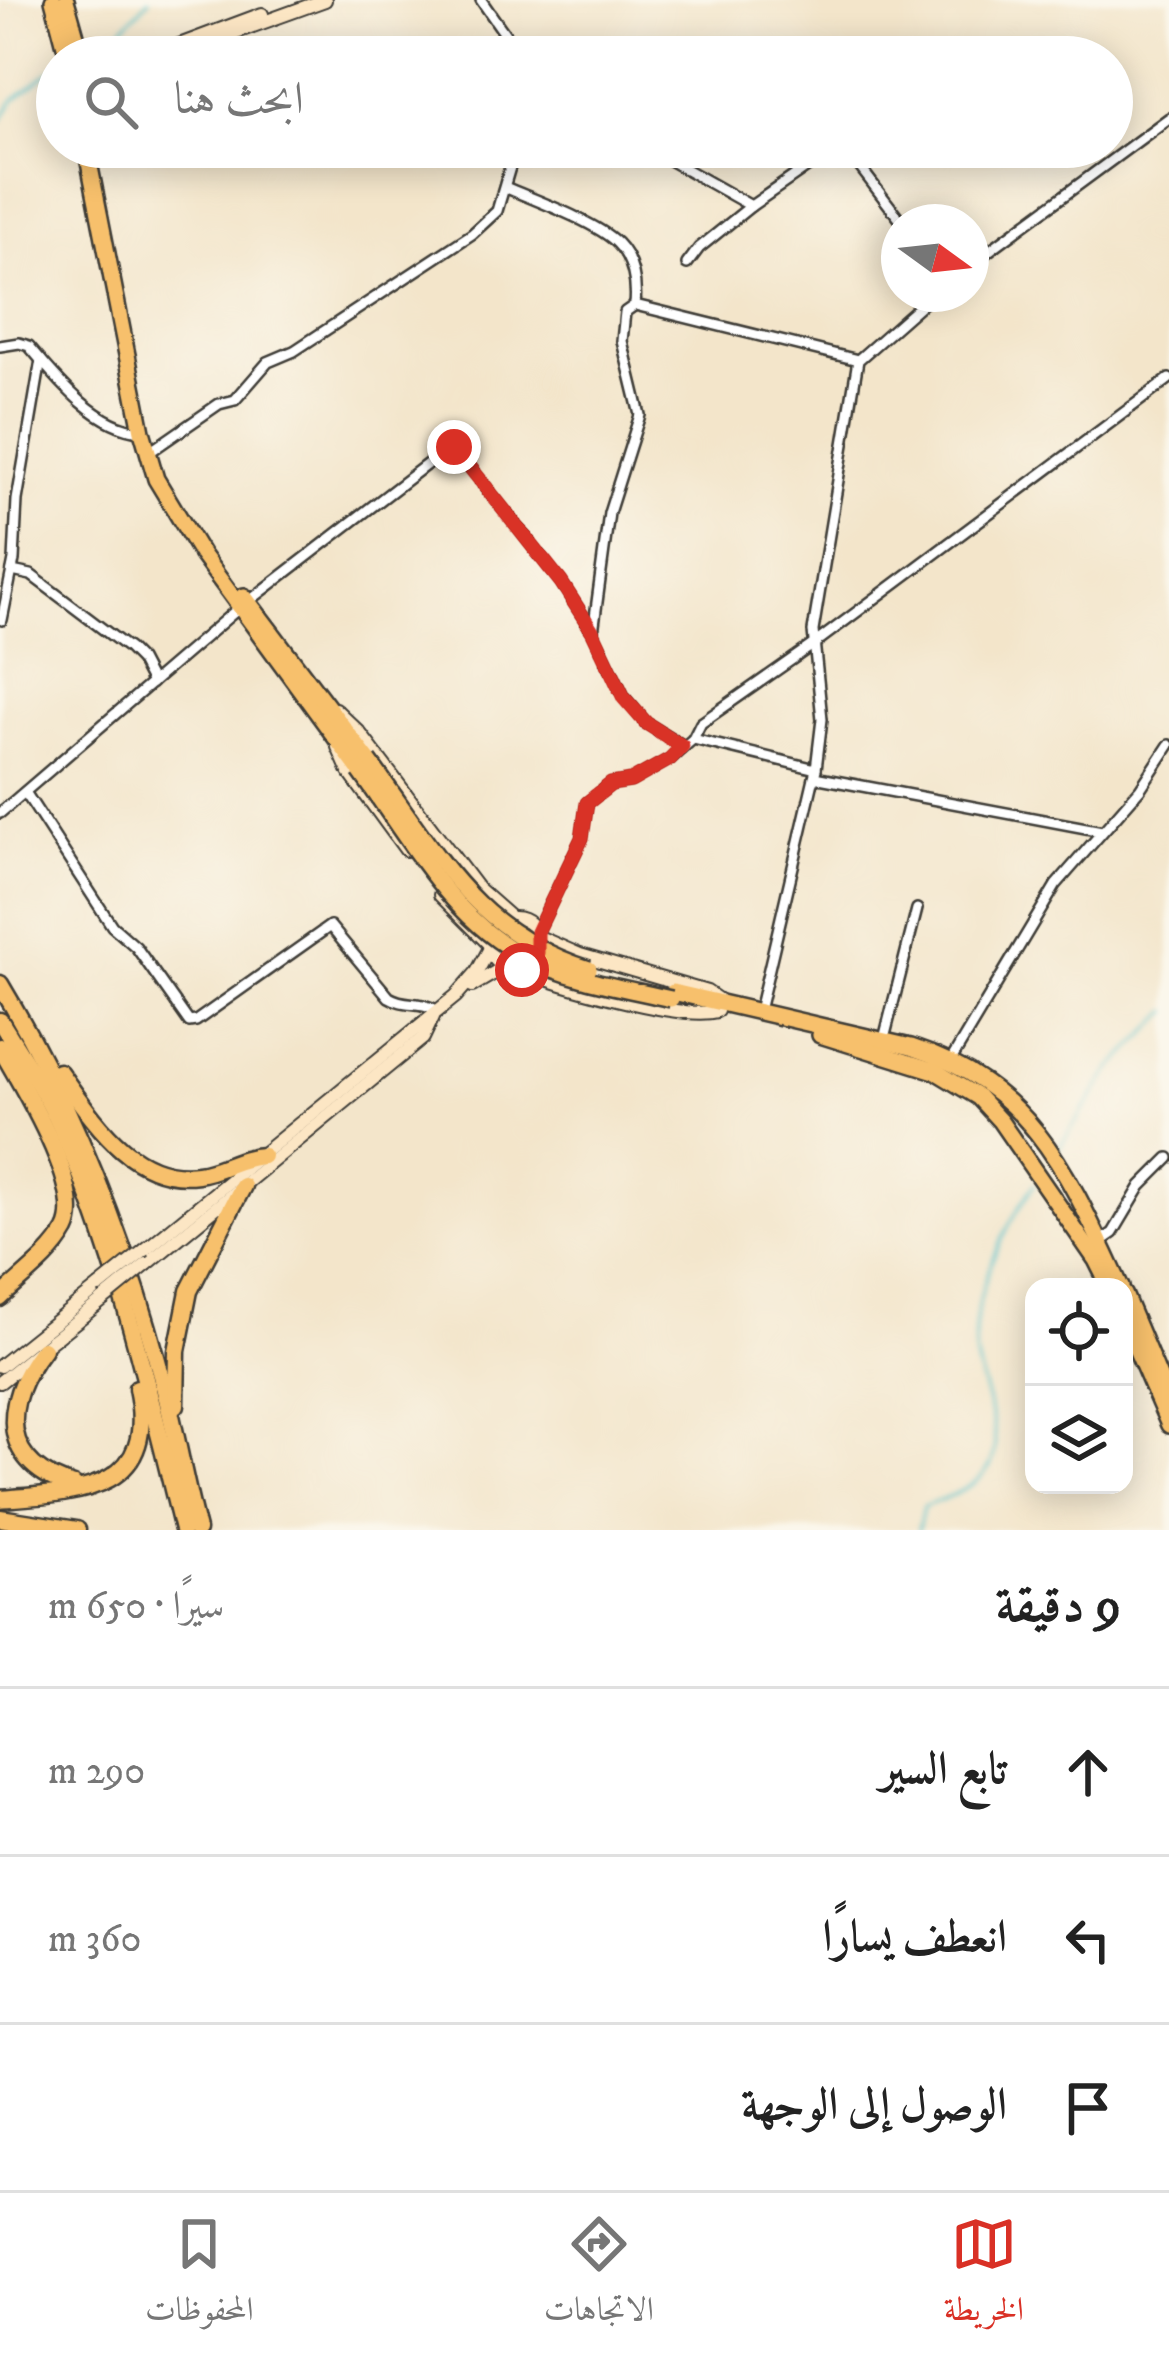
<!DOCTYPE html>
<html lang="ar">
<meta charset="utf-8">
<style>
:root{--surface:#fff;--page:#f2f2f2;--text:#222;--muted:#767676;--line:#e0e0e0;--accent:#d93025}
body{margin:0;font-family:"IM FELL DW Pica",Amiri,serif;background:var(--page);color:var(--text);direction:rtl}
.controls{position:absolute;right:36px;bottom:36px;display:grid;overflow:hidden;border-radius:24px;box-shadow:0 6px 30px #0003}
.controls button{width:108px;height:108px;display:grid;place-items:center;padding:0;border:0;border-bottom:3px solid var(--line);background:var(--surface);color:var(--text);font:60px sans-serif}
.compass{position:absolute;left:881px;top:204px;width:108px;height:108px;border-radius:50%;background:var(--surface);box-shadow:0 6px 30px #0003;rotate:105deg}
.stop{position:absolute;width:36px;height:36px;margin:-27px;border:9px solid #d93025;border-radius:50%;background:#fff}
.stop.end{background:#d93025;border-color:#fff;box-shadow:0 3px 12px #0008}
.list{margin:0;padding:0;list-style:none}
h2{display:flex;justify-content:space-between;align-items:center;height:156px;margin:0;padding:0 48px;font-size:51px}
h2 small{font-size:39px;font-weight:400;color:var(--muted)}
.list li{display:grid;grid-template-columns:78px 1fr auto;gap:36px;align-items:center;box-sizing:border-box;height:168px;padding:0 48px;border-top:3px solid var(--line)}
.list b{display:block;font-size:45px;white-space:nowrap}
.list em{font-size:39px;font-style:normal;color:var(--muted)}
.icon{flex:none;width:66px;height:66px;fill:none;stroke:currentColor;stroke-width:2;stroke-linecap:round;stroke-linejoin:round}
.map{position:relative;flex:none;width:1169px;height:1530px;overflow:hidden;direction:ltr}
.search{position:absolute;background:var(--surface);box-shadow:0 6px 30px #0003;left:36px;right:36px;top:36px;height:132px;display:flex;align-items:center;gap:30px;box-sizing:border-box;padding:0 42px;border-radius:66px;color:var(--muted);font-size:45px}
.sheet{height:660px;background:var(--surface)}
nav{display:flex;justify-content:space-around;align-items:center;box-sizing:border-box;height:168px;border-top:3px solid var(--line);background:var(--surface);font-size:33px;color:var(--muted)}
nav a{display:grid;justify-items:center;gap:6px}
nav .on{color:var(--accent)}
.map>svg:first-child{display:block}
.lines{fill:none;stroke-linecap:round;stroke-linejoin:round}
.stream{stroke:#53c1c9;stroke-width:3}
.minor-casing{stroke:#3c3a36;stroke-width:14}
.secondary-casing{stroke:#3c3a36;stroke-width:16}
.trunk-casing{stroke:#3c3a36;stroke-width:20}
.motorway-casing{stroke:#3c3a36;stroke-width:21}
.minor{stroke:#fff;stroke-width:9}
.secondary{stroke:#fce6c4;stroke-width:12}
.trunk{stroke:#f7c06c;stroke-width:15}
.motorway{stroke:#f7c06c;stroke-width:16}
.secondary-bridge-casing{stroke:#3c3a36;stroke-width:16;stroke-linecap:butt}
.trunk-bridge-casing{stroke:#3c3a36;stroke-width:20;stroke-linecap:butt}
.secondary-bridge{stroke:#fce6c4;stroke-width:12}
.trunk-bridge{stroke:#f7c06c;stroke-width:15}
.route{stroke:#d93025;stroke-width:15}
</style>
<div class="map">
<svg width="1169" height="1530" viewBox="0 0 1169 1530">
<rect width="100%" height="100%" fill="#fbf7ec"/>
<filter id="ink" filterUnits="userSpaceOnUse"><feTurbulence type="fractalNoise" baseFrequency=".00833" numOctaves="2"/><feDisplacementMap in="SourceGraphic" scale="24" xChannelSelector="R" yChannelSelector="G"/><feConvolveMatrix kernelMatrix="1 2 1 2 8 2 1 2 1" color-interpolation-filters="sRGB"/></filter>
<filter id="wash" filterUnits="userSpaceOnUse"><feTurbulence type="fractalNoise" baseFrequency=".004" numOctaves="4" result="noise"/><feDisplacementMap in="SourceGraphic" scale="48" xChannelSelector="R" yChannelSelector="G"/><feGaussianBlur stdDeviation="2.7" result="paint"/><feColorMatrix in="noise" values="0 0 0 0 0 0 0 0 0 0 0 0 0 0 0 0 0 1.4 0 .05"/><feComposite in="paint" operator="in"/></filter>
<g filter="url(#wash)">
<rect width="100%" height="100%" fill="#f3e5ca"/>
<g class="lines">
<g class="stream">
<path d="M 86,56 L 100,52 L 149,0"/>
<path d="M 0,121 L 15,99 L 57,66"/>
<path d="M 1056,1152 L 1113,1067 L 1169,1011"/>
<path d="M 918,1530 L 923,1507 C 945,1498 974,1489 988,1469 C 1008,1441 978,1383 975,1351 C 971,1295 1003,1229 1034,1185"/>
</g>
</g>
</g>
<g filter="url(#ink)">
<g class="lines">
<g class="minor-casing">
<g id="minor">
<path d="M 481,0 L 521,57"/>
<path d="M 646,147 L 751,206 L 836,147"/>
<path d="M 849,147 L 853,158 L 902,222"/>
<path d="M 507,188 C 535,200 596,222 617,243 C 633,259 637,284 635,305 L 625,312 L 622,341 L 640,415 L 609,513 L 593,632"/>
<path d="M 687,264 L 699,248 L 751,206"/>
<path d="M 971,264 L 1169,118"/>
<path d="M 635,305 L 858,360"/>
<path d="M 0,346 L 19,343 L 29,346 C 57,379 96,428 142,431"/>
<path d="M 154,449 L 219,404 L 235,400 L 268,362 L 294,351 L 472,234 L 497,211 L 516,147"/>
<path d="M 12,571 L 31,575 L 128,648 L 140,660 L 152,683"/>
<path d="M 248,602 L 448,448 L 454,447 L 561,582 L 593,632 L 624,697 L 646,723 L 682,745"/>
<path d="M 2,620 L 14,560 L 17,500 L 41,360"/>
<path d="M 693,739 L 816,769"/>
<path d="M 814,777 L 1102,831"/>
<path d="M 25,792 L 112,926 L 136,947 L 189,1022 L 196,1021 L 330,926 L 389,997 C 405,1007 421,1000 438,1011"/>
<path d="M 0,813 L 240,607"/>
<path d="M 537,932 L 582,838 L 587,803 L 611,784 L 631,781 L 670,759 L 693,739 L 701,723 L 814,644 L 1169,379"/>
<path d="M 759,1011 L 816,769 L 822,719 L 813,631 L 858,360 L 933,294"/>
<path d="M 884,1039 L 917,909"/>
<path d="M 950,1062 L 1056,885 L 1140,789 L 1169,745"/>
<path d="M 1100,1242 L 1113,1233 L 1141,1186 L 1169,1158"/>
</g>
</g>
<g class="secondary-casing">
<g id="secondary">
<path d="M 147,57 L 262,14"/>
<path d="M 167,57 L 325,0"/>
<path d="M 335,709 L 359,732 L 478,889 L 511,918"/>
<path d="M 338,747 L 349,772 L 406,850"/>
<path d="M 440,895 L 489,944"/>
<circle cx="514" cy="943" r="25"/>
<path d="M 539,937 L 580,955 L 707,992 L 723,1003"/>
<path d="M 516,968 C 556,984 679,1021 717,1011"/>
<path d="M 472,986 L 506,966"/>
<path d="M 145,1250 L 456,996 L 477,972 L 490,948"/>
<path d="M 147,1264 L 423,1038 L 433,1017"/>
<path d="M 0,1366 L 99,1287"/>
<path d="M 0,1382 L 103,1300"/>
</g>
</g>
<g class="trunk-casing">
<g id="trunk">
<path d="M 53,0 L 68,57"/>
<path d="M 66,0 L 82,57"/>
<path d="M 86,147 L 142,431 L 156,479 L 202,555 L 360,771"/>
<path d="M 244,596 L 369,761"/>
<path d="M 673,992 L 911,1047 C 1035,1087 1070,1178 1121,1287"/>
<path d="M 820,1035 L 935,1071 L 978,1097 L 1000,1121 L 1096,1260 L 1109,1286"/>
<path d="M 1124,1294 L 1169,1401"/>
<path d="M 1124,1321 L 1169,1425"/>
</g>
</g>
<g class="motorway-casing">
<g id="motorway">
<path d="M 0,984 C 77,1112 129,1249 166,1394 C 177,1439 185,1485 197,1530"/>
<path d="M 0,1021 C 21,1055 44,1089 60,1125 C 118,1253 149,1394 183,1530"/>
<path d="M 0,1047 C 21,1084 87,1190 66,1230 C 51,1257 22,1277 0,1298"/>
<path d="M 59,1072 C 93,1119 131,1183 198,1174 C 221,1171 239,1157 263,1156"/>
<path d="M 43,1349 C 0,1405 0,1465 74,1486"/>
<path d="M 176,1405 L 177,1351 L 189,1291 L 243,1186"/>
<path d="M 0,1499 C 80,1493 159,1491 137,1388"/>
<path d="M 0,1518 L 77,1530"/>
</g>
</g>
<use href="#minor" class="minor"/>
<use href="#secondary" class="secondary"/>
<use href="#trunk" class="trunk"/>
<use href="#motorway" class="motorway"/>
<g class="secondary-bridge-casing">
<g id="secondary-bridge">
<path d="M 99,1287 L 145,1250"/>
<path d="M 103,1300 L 147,1264"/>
</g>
</g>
<g class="trunk-bridge-casing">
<g id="trunk-bridge">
<path d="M 369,761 C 437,853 473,932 589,969"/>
<path d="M 360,771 C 408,837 452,921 527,958 C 571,980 624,988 671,999"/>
</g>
</g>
<use href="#secondary-bridge" class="secondary-bridge"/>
<use href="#trunk-bridge" class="trunk-bridge"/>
</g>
</g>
<g class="lines" filter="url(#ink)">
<path class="route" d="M 454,447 L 561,582 L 593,632 L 624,698 L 646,723 L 682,746 L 670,759 L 631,781 L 611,784 L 587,803 L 582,838 L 537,932 L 537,953 L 530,962 L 516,968 L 522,970"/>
</g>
</svg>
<div class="controls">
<button><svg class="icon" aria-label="locate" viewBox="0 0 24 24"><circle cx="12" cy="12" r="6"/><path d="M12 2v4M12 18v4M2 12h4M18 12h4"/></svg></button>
<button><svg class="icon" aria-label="layers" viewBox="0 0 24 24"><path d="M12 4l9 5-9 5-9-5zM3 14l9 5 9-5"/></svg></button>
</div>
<svg class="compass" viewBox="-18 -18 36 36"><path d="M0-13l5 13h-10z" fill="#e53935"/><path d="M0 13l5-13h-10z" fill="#767676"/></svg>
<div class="stop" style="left:522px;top:970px"></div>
<div class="stop end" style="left:454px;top:447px"></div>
<div class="search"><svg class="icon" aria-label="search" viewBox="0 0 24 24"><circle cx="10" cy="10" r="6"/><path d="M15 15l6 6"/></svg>ابحث هنا</div>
</div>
<section class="sheet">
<h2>9 دقيقة<small>سيرًا · 650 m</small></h2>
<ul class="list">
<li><svg class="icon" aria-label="ahead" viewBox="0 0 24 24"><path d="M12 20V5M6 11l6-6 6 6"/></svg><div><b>تابع السير</b></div><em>290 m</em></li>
<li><svg class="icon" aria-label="left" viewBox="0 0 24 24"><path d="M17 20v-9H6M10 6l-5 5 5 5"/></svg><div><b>انعطف يسارًا</b></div><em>360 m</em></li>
<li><svg class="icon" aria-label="arrive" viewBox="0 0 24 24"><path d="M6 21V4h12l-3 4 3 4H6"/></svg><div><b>الوصول إلى الوجهة</b></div></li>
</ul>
</section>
<nav>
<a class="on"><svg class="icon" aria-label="map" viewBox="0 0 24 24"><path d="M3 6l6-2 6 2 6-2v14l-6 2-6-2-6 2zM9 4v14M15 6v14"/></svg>الخريطة</a>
<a><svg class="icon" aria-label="directions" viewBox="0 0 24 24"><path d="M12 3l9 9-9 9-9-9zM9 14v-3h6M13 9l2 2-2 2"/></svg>الاتجاهات</a>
<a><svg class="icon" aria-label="saved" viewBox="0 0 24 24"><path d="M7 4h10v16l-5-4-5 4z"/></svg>المحفوظات</a>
</nav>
